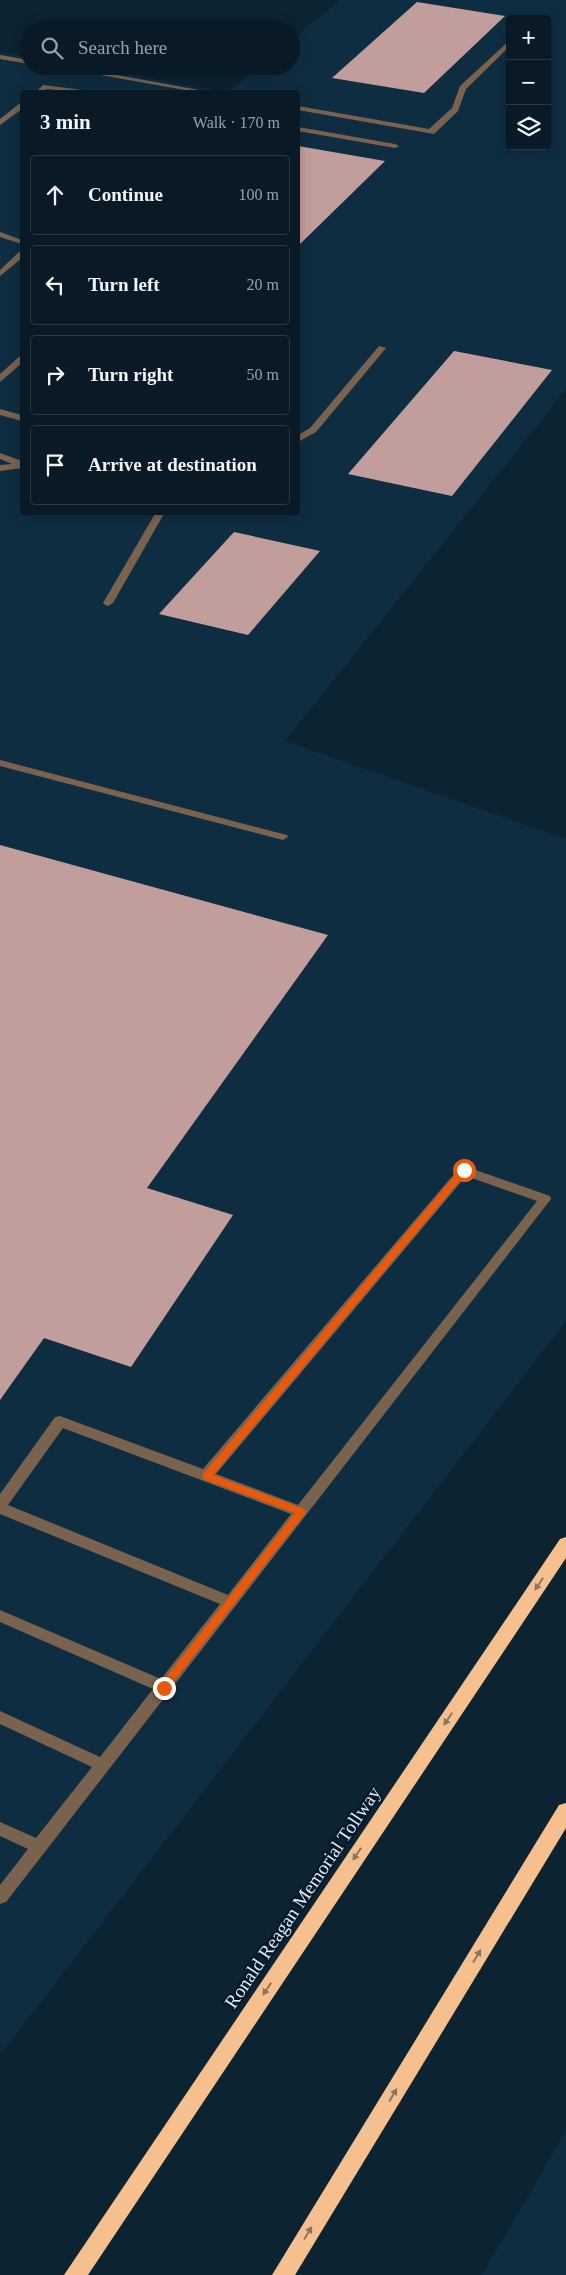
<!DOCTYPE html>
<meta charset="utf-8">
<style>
:root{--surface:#091a26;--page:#12232e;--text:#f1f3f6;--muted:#99a1a7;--line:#293843}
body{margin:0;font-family:"Times New Roman",serif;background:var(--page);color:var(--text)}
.controls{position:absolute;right:15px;top:15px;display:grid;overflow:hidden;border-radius:5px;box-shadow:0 2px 12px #0003}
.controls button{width:45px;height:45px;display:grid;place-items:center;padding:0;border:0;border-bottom:1px solid var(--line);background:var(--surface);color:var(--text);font:25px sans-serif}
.stop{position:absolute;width:15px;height:15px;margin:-11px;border:4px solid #ea580c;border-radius:50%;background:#fff}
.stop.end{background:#ea580c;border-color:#fff;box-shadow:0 1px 5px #0008}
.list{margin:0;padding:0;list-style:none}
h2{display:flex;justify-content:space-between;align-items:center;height:65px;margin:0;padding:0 20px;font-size:21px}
h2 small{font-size:16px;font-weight:400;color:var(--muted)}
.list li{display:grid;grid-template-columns:32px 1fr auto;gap:15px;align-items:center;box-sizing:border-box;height:80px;margin:0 10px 10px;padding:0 10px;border:1px solid var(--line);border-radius:5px}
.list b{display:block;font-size:19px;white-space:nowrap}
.list em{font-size:16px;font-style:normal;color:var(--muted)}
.icon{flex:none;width:28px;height:28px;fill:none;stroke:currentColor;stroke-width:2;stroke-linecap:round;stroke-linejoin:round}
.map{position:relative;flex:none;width:566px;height:2275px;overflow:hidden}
.search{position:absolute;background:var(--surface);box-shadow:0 2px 12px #0003;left:20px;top:20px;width:280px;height:55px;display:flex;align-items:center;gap:12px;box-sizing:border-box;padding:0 18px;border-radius:28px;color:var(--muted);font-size:19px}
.panel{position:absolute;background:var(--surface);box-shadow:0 2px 12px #0003;left:20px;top:90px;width:280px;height:425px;border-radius:5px}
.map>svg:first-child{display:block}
.built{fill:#0f2d41;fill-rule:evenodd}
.building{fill:#c19e9c}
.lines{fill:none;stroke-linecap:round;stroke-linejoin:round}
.service{fill:#79634f;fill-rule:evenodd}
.minor{fill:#79634f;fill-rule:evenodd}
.motorway{fill:#f6bf8e;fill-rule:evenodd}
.oneway{fill:#897560}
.route{fill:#ea580c}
.labels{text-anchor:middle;stroke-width:5;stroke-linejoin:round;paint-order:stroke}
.near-street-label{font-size:19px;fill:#ddebf5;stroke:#041a28}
</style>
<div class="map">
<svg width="566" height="2275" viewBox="0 0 566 2275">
<rect width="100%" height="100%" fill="#0c2332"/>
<g class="built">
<path d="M 340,0 L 566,0 L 566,389 L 285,741 L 566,839 L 566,1321 L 0,2055 L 0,52 L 29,57 L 29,66 L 78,66 L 225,92 L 22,92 L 22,512 L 298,512 L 298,92 L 228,92 L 260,66 L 291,66 L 291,41 ZM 510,19 L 547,19 L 547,146 L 510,146 Z"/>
<path d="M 566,2131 L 566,2275 L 482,2275 Z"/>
</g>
<g class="building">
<path d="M 417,2 L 505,16 L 424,93 L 332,78 Z"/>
<path d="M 298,146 L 385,161 L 298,246 Z"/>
<path d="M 454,351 L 552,370 L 452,496 L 348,474 Z"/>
<path d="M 234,532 L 320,551 L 248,635 L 159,614 Z"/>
<path d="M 0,845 L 328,935 L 147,1188 L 233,1215 L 131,1367 L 44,1338 L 0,1400 Z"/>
</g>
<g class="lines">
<g class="service">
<path d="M 510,40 L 510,46 L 466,89 L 458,111 L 434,134 L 298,110 L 298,106 L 429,129 L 452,108 L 460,86 Z"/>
<path d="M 0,55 L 29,60 L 29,64 L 0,59 Z"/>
<path d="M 50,66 L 67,66 L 210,92 L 196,92 Z"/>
<path d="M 43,85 L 82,90 L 86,92 L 70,92 L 47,89 L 43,92 L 36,92 Z"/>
<path d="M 19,104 L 22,104 L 22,109 L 0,125 L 0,119 Z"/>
<path d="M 298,127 L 395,144 L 399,146 L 395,148 L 298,131 Z"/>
<path d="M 0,232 L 22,240 L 22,244 L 0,237 Z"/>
<path d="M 19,252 L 22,252 L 22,258 L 0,276 L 0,270 Z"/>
<path d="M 379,346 L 386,348 L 316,432 L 298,442 L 298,435 L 310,428 Z"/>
<path d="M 19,357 L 22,357 L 22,363 L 0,382 L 0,374 Z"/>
<path d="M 0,453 L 22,461 L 22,468 L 0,471 L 0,465 L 12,464 L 0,459 Z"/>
<path d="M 156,512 L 165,512 L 113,603 L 108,606 L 105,605 L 103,603 Z"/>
<path d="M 0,760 L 287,835 L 288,837 L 283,840 L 0,766 Z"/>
<path d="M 464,1166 L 550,1196 L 551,1199 L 6,1902 L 0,1904 L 0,1885 L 28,1849 L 0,1836 L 0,1822 L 36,1838 L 92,1767 L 0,1724 L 0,1711 L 100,1757 L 153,1689 L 0,1622 L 0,1610 L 161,1679 L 220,1604 L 0,1514 L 0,1494 L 55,1417 L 60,1416 L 203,1469 L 460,1167 ZM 466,1176 L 537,1201 L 298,1505 L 216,1474 ZM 63,1428 L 291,1514 L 228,1595 L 8,1505 Z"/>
</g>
<path class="minor" d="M 0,409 L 22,415 L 22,421 L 0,415 Z"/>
<g class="motorway">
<path d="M 566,1537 L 566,1558 L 88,2275 L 64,2275 L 560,1539 Z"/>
<path d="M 566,1803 L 566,1828 L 295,2275 L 272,2275 L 559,1805 Z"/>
</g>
</g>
<defs><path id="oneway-solid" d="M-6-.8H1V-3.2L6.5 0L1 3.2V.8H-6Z" transform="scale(1.25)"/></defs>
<g class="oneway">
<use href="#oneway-solid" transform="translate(539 1584) rotate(124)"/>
<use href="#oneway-solid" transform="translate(448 1719) rotate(124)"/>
<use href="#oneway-solid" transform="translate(357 1854) rotate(124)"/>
<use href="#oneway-solid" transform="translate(477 1956) rotate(-59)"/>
<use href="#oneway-solid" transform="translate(267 1989) rotate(124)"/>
<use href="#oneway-solid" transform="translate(393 2095) rotate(-59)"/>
<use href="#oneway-solid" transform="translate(308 2233) rotate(-59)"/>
</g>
<path class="route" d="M 464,1167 L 467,1168 L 467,1172 L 213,1475 L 304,1509 L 306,1512 L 167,1690 L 160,1690 L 160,1685 L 295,1513 L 203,1479 L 203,1474 L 461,1168 Z"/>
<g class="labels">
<g class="near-street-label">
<text transform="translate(302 1897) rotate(-56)" y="7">Ronald Reagan Memorial Tollway</text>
</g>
</g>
</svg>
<div class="controls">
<button>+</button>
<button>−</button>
<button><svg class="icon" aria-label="layers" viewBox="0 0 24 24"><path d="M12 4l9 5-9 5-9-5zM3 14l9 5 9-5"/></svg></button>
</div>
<div class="stop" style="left:464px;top:1170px"></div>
<div class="stop end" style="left:164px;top:1688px"></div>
<div class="search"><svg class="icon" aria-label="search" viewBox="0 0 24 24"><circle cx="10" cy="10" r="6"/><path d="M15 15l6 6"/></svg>Search here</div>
<section class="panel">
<h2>3 min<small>Walk · 170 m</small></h2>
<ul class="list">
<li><svg class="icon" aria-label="ahead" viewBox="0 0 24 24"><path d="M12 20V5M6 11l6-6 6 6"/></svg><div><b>Continue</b></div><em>100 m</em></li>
<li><svg class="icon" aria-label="left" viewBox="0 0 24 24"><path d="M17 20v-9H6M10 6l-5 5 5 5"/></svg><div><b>Turn left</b></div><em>20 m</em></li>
<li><svg class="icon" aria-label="right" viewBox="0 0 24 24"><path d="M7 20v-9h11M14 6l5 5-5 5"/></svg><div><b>Turn right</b></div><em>50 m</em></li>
<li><svg class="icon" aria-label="arrive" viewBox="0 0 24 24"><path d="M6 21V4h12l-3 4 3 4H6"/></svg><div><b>Arrive at destination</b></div></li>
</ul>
</section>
</div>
